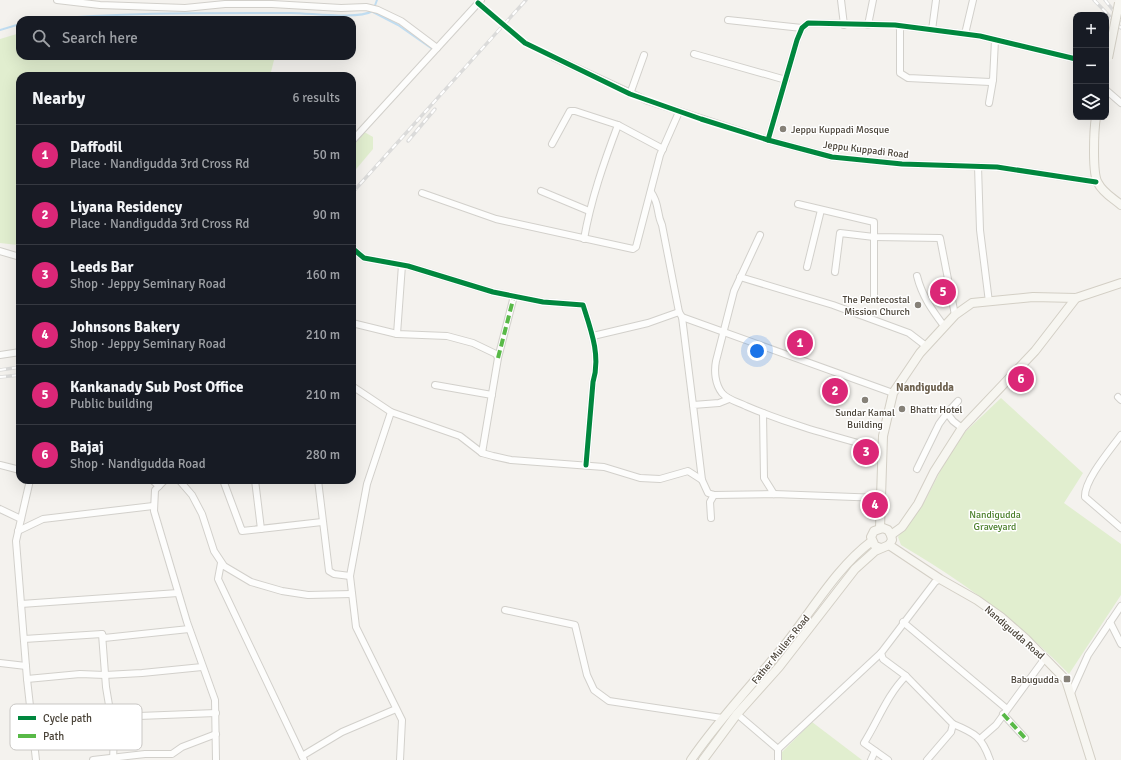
<!DOCTYPE html>
<meta charset="utf-8">
<style>
:root{--surface:#171b24;--page:#20242c;--text:#f1f3f6;--muted:#9ea1a6;--line:#363941;--accent:#db2777}
body{margin:0;font-family:Signika,sans-serif;background:var(--page);color:var(--text)}
.controls{position:absolute;right:12px;top:12px;display:grid;overflow:hidden;border-radius:8px;box-shadow:0 4px 16px #0002}
.controls button{width:36px;height:36px;display:grid;place-items:center;padding:0;border:0;border-bottom:1px solid var(--line);background:var(--surface);color:var(--text);font:20px sans-serif}
.you{position:absolute;left:757px;top:351px;width:14px;height:14px;margin:-10px;border:3px solid #fff;border-radius:50%;background:#1a73e8;box-shadow:0 0 0 6px #1a73e833}
.badge{display:grid;place-items:center;width:26px;height:26px;border-radius:50%;background:var(--accent);color:#fff;font-size:13px;font-weight:700}
.pin{position:absolute;translate:-50% -50%;border:2px solid #fff;box-shadow:0 1px 4px #0006}
.list{margin:0;padding:0;list-style:none}
h2{display:flex;justify-content:space-between;align-items:center;height:52px;margin:0;padding:0 16px;font-size:17px}
h2 small{font-size:13px;font-weight:400;color:var(--muted)}
.list li{display:grid;grid-template-columns:26px 1fr auto;gap:12px;align-items:center;box-sizing:border-box;height:60px;padding:0 16px;border-top:1px solid var(--line)}
.list b{display:block;font-size:15px;white-space:nowrap}
.list p{margin:0;font-size:13px;white-space:nowrap;color:var(--muted)}
.list em{font-size:13px;font-style:normal;color:var(--muted)}
.icon{flex:none;width:22px;height:22px;fill:none;stroke:currentColor;stroke-width:2;stroke-linecap:round;stroke-linejoin:round}
.map{position:relative;flex:none;width:1121px;height:760px;overflow:hidden}
.search{position:absolute;background:var(--surface);box-shadow:0 4px 16px #0002;left:16px;top:16px;width:340px;height:44px;display:flex;align-items:center;gap:10px;box-sizing:border-box;padding:0 14px;border-radius:12px;color:var(--muted);font-size:15px}
.panel{position:absolute;background:var(--surface);box-shadow:0 4px 16px #0002;left:16px;top:72px;width:340px;height:412px;border-radius:12px}
.map>svg:first-child{display:block}
.green{fill:#e1eecf}
.lines{fill:none;stroke-linecap:round;stroke-linejoin:round}
.stream{stroke:#c0ddf1;stroke-width:2}
.street-tunnel{stroke:#d2cfca;stroke-width:6;stroke-dasharray:6 3;stroke-linecap:butt}
.street-casing{stroke:#d2d0cb;stroke-width:8}
.secondary-casing{stroke:#d3cfc5;stroke-width:10}
.street{stroke:#fdfdfc;stroke-width:6}
.secondary{stroke:#f7f6f1;stroke-width:8}
.rail-casing{stroke:#dbdbda;stroke-width:3.5}
.rail{stroke:#fff;stroke-width:2;stroke-dasharray:6;stroke-linecap:butt}
.secondary-bridge-casing{stroke:#d3cfc5;stroke-width:10;stroke-linecap:butt}
.secondary-bridge{stroke:#f7f6f1;stroke-width:8}
.quiet{stroke:#58b947;stroke-width:4;stroke-dasharray:8 4;stroke-linecap:butt}
.cycleway-casing{stroke:#fff;stroke-width:8}
.cycleway{stroke:#00873e;stroke-width:5}
.poi-dot{fill:#868178;stroke:#fff;stroke-width:1.5}
.labels{text-anchor:middle;stroke-width:3;stroke-linejoin:round;paint-order:stroke}
.poi-label{font-size:10px;fill:#4b4439;stroke:#fff;text-anchor:start}
.street-label{font-size:10px;fill:#4b4439;stroke:#fff}
.park-label{font-size:10px;fill:#4a7f2a;stroke:#fff}
.neighbourhood-label{font-size:11px;font-weight:bold;fill:#6e6250;stroke:#fff}
.key{fill:#fff;stroke:#c9c7c4;stroke-width:1}
.key-label{font-size:11px;fill:#4b4439}
</style>
<div class="map">
<svg width="1121" height="760" viewBox="0 0 1121 760">
<rect width="100%" height="100%" fill="#f4f2ee"/>
<g class="green">
<path d="M 284,16 L 283,20 L 216,20 L 224,18 Z"/>
<path d="M 20,33 L 20,56 L 275,56 L 270,76 L 20,76 L 20,245 L 18,245 L 0,243 L 0,39 Z"/>
<path d="M 359,129 L 373,137 L 373,149 L 352,174 L 352,136 Z"/>
<path d="M 1001,398 L 1083,473 L 1064,503 L 1121,544 L 1121,595 L 1069,674 C 1018,622 964,582 901,545 L 898,537 L 925,501 L 951,450 L 962,435 Z"/>
<path d="M 812,722 L 862,760 L 782,760 L 782,752 Z"/>
</g>
<g class="lines">
<g class="stream">
<path d="M 373,12 L 398,25 L 431,48"/>
<path d="M 40,20 C 124,12 207,13 291,13 C 312,13 356,20 373,11 L 377,0"/>
<path d="M 0,30 L 20,24"/>
</g>
<path class="street-tunnel" d="M 485,9 L 519,39 L 553,57"/>
<g class="street-casing">
<g id="street">
<path d="M 57,0 L 100,5 L 185,8 L 225,4 L 272,4 L 341,8 L 366,7 L 378,10 L 401,21 L 437,48"/>
<path d="M 841,0 L 844,25"/>
<path d="M 478,3 L 485,9"/>
<path d="M 728,20 L 802,28"/>
<path d="M 868,25 L 873,0"/>
<path d="M 900,26 L 900,73 L 908,78 L 990,82 L 993,80 L 995,40"/>
<path d="M 932,30 L 936,0"/>
<path d="M 965,34 L 973,0"/>
<path d="M 694,54 L 786,80"/>
<path d="M 553,57 L 648,101 L 768,140 L 832,157 L 902,164 L 997,167 L 1096,182"/>
<path d="M 1106,90 L 1121,103"/>
<path d="M 630,94 L 644,55"/>
<path d="M 989,103 L 993,80"/>
<path d="M 768,140 L 797,40 L 802,28 L 808,23 L 895,25 L 980,36 L 1076,59"/>
<path d="M 352,141 L 481,0"/>
<path d="M 552,144 L 570,111 L 575,111 L 618,125 L 663,149"/>
<path d="M 978,166 L 980,230 L 989,302"/>
<path d="M 541,191 L 589,211"/>
<path d="M 651,192 C 660,205 656,212 662,225 L 679,312 L 682,317 L 693,405"/>
<path d="M 422,193 L 496,219 L 633,249 L 636,247 L 660,155 L 679,112"/>
<path d="M 798,204 L 874,222 L 874,299"/>
<path d="M 760,235 L 734,291 L 716,361 C 714,371 715,384 722,393 C 728,400 738,402 746,406 C 790,425 837,437 883,450"/>
<path d="M 584,239 C 591,199 604,162 618,125"/>
<path d="M 352,248 L 364,258 L 408,266 L 493,292 L 543,302 L 583,305 C 591,330 601,356 593,382 L 586,465"/>
<path d="M 0,251 L 20,257"/>
<path d="M 807,267 L 821,210"/>
<path d="M 835,272 L 840,233 L 874,237 L 940,238 L 955,315"/>
<path d="M 917,276 C 922,296 932,310 944,326"/>
<path d="M 740,277 L 833,305 L 909,333 L 926,346"/>
<path d="M 682,317 L 893,393"/>
<path d="M 352,323 L 397,334 L 447,336 L 473,343 L 496,354 L 498,358 L 482,453"/>
<path d="M 397,334 L 402,265"/>
<path d="M 593,336 L 648,323 L 679,312"/>
<path d="M 0,355 L 20,352"/>
<path d="M 498,358 L 514,296"/>
<path d="M 435,385 L 492,395"/>
<path d="M 352,386 L 391,412 L 460,436 L 482,453 L 493,456 L 511,460 L 604,467 L 640,478 L 660,479 L 688,471 L 702,480"/>
<path d="M 1118,397 L 1121,400"/>
<path d="M 729,399 L 719,403 L 693,405 L 702,480 L 708,493 L 714,495 L 774,494 L 881,498"/>
<path d="M 958,401 L 947,413 L 953,421 L 962,428"/>
<path d="M 391,412 L 367,484 L 350,576 L 356,627 L 402,720 L 400,760"/>
<path d="M 763,413 L 764,478 L 774,494"/>
<path d="M 1121,435 C 1111,449 1084,480 1085,497 L 1121,528"/>
<path d="M 0,465 L 20,470"/>
<path d="M 917,469 L 939,424 L 947,413"/>
<path d="M 30,480 L 16,541 L 27,679 L 36,760"/>
<path d="M 152,480 L 159,486"/>
<path d="M 165,480 L 155,490 L 154,511 L 187,622 L 215,700 L 216,760"/>
<path d="M 179,480 L 192,495 L 202,514 L 214,551 L 224,566 L 251,582 L 282,591 L 308,595 L 352,594"/>
<path d="M 223,480 L 242,531 L 322,522"/>
<path d="M 255,480 L 261,529"/>
<path d="M 318,480 L 329,571 L 334,574 L 350,576"/>
<path d="M 0,509 L 21,519"/>
<path d="M 711,518 L 710,502 L 714,495"/>
<path d="M 18,531 L 43,519 L 153,506"/>
<path d="M 221,563 L 218,579 L 304,760"/>
<path d="M 21,604 L 178,593"/>
<path d="M 505,610 L 575,625 L 587,675 L 594,690 L 609,701 L 722,718"/>
<path d="M 903,622 L 1007,709"/>
<path d="M 1110,622 L 1121,644"/>
<path d="M 102,634 L 106,687 L 114,735 L 113,760"/>
<path d="M 24,639 L 102,634 L 104,638 L 189,629"/>
<path d="M 0,663 L 26,666"/>
<path d="M 27,679 L 80,674 L 105,675 L 142,673 L 202,667"/>
<path d="M 1071,693 L 1088,655 L 1121,606"/>
<path d="M 737,714 L 778,749"/>
<path d="M 1003,714 L 1025,738"/>
<path d="M 953,724 C 975,733 982,737 990,760"/>
<path d="M 33,726 L 113,717 L 216,713"/>
<path d="M 980,739 L 996,725 L 1045,658"/>
<path d="M 302,756 L 342,732 L 396,709"/>
<path d="M 93,760 L 145,754 L 172,754 L 182,747 L 216,734"/>
<path d="M 778,760 L 778,749 L 881,653"/>
<path d="M 871,760 L 875,751"/>
<path d="M 888,760 L 864,743 C 878,721 887,695 906,676"/>
<path d="M 927,760 L 951,732 L 953,724 L 906,676 L 883,659 L 881,653 L 935,582 L 940,579"/>
</g>
</g>
<g class="secondary-casing">
<g id="secondary">
<path d="M 1096,117 C 1094,129 1092,174 1098,183 C 1103,193 1113,198 1121,205"/>
<path d="M 880,528 L 883,436 L 893,393 L 920,353 L 955,315 L 972,303 L 1033,297 L 1076,298 L 1121,283"/>
<path d="M 891,535 L 902,527 L 918,504 L 934,472 L 962,428 L 1035,351 L 1076,298"/>
<path d="M 889,545 L 940,579 L 977,600 L 1001,617 L 1026,639 L 1066,680 L 1091,760"/>
<path d="M 691,760 C 719,719 753,684 784,646 C 812,611 836,568 872,541"/>
<path d="M 703,760 L 737,714 L 779,667 L 855,569 L 875,551 L 889,545 L 892,540 L 891,535 L 888,530 L 883,528 L 874,531 L 871,537 L 875,546 L 881,548"/>
</g>
</g>
<use href="#street" class="street"/>
<use href="#secondary" class="secondary"/>
<g class="rail-casing">
<g id="rail">
<path d="M 1094,0 L 1121,28"/>
<path d="M 1105,0 L 1121,20"/>
<path d="M 408,141 L 435,109"/>
<path d="M 352,193 L 526,0"/>
<path d="M 0,370 L 20,367"/>
<path d="M 0,377 L 20,375"/>
</g>
</g>
<use href="#rail" class="rail"/>
<g class="secondary-bridge-casing">
<path id="secondary-bridge" d="M 1108,58 L 1119,3"/>
</g>
<use href="#secondary-bridge" class="secondary-bridge"/>
<g class="quiet">
<path d="M 498,358 L 514,296"/>
<path d="M 1003,714 L 1025,738"/>
</g>
<g class="cycleway-casing">
<g id="cycleway">
<path d="M 478,3 L 525,43 L 630,94 L 701,119 L 768,140 L 832,157 L 902,164 L 997,167 L 1096,182"/>
<path d="M 768,140 L 797,40 L 802,28 L 808,23 L 895,25 L 980,36 L 1076,59"/>
<path d="M 352,248 L 364,258 L 408,266 L 493,292 L 543,302 L 583,305 C 591,330 601,356 593,382 L 586,465"/>
</g>
</g>
<use href="#cycleway" class="cycleway"/>
</g>
<g class="poi-dot">
<circle cx="783" cy="129" r="4"/>
<circle cx="918" cy="305" r="4"/>
<circle cx="865" cy="400" r="4"/>
<circle cx="902" cy="409" r="4"/>
<rect x="1063" y="675" width="8" height="8" rx="2"/>
</g>
<g class="labels">
<g class="poi-label">
<text x="791" y="133">Jeppu Kuppadi Mosque</text>
<text x="910" y="303" text-anchor="end">The Pentecostal<tspan x="910" dy="12">Mission Church</tspan></text>
<text x="910" y="413">Bhattr Hotel</text>
<text x="865" y="416" text-anchor="middle">Sundar Kamal<tspan x="865" dy="12">Building</tspan></text>
<text x="1059" y="683" text-anchor="end">Babugudda</text>
</g>
<g class="street-label">
<text transform="translate(866 149) rotate(7)" y="4">Jeppu Kuppadi Road</text>
<text transform="translate(1015 632) rotate(41)" y="4">Nandigudda Road</text>
<text transform="translate(780 649) rotate(-51)" y="4">Father Mullers Road</text>
</g>
<g class="park-label">
<text x="995" y="518">Nandigudda<tspan x="995" dy="12">Graveyard</tspan></text>
</g>
<g class="neighbourhood-label">
<text x="925" y="391">Nandigudda</text>
</g>
</g>
<rect x="10" y="704" width="132" height="46" rx="6" class="key"/>
<rect x="18" y="716" width="18" height="4" fill="#00873e"/>
<rect x="18" y="734" width="18" height="4" fill="#58b947"/>
<g class="key-label">
<text x="43" y="722">Cycle path</text>
<text x="43" y="740">Path</text>
</g>
</svg>
<div class="controls">
<button>+</button>
<button>−</button>
<button><svg class="icon" aria-label="layers" viewBox="0 0 24 24"><path d="M12 4l9 5-9 5-9-5zM3 14l9 5 9-5"/></svg></button>
</div>
<div class="you"></div>
<div class="pin badge" style="left:800px;top:343px">1</div>
<div class="pin badge" style="left:835px;top:391px">2</div>
<div class="pin badge" style="left:866px;top:452px">3</div>
<div class="pin badge" style="left:875px;top:505px">4</div>
<div class="pin badge" style="left:943px;top:292px">5</div>
<div class="pin badge" style="left:1021px;top:379px">6</div>
<div class="search"><svg class="icon" aria-label="search" viewBox="0 0 24 24"><circle cx="10" cy="10" r="6"/><path d="M15 15l6 6"/></svg>Search here</div>
<section class="panel">
<h2>Nearby<small>6 results</small></h2>
<ul class="list">
<li><span class="badge">1</span><div><b>Daffodil</b><p>Place · Nandigudda 3rd Cross Rd</p></div><em>50 m</em></li>
<li><span class="badge">2</span><div><b>Liyana Residency</b><p>Place · Nandigudda 3rd Cross Rd</p></div><em>90 m</em></li>
<li><span class="badge">3</span><div><b>Leeds Bar</b><p>Shop · Jeppy Seminary Road</p></div><em>160 m</em></li>
<li><span class="badge">4</span><div><b>Johnsons Bakery</b><p>Shop · Jeppy Seminary Road</p></div><em>210 m</em></li>
<li><span class="badge">5</span><div><b>Kankanady Sub Post Office</b><p>Public building</p></div><em>210 m</em></li>
<li><span class="badge">6</span><div><b>Bajaj</b><p>Shop · Nandigudda Road</p></div><em>280 m</em></li>
</ul>
</section>
</div>
